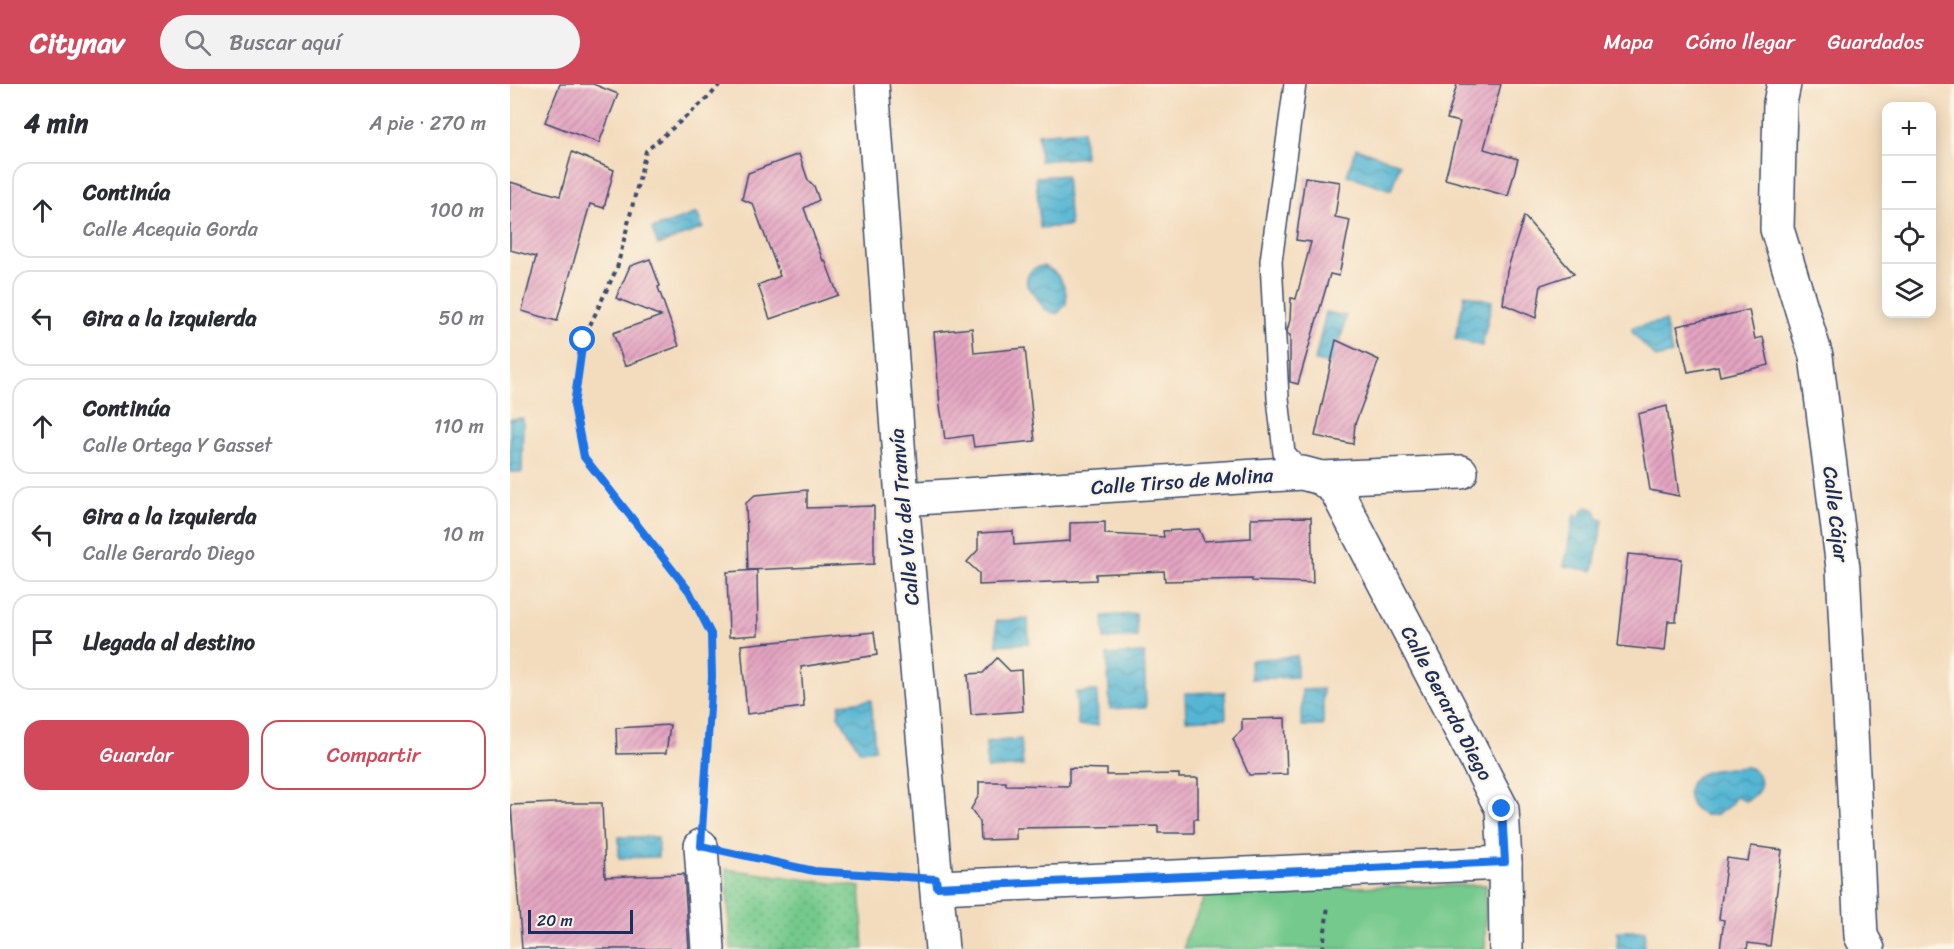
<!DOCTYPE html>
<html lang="es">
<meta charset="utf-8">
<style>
:root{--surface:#fff;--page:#f2f2f3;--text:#2b2b33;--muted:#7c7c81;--line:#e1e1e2;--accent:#d1495b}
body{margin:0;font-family:Sriracha,sans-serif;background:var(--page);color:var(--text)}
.controls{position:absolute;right:18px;top:18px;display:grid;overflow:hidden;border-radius:12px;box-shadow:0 3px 15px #0003}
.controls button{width:54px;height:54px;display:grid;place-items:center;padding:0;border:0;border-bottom:2px solid var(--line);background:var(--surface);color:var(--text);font:30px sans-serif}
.scale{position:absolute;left:18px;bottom:15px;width:105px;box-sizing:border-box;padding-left:6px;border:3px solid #1b2f5e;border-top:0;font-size:16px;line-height:21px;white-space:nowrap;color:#1b2f5e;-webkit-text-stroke:4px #fcf5e5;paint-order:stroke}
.stop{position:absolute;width:18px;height:18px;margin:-14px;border:4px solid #1a73e8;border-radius:50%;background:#fff}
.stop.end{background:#1a73e8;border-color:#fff;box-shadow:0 2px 6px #0008}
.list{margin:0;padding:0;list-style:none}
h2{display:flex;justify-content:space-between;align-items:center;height:78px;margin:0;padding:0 24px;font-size:26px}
h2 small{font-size:20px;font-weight:400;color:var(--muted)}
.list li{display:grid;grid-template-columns:39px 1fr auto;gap:18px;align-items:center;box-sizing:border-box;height:96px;margin:0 12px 12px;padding:0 12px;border:2px solid var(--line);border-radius:18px}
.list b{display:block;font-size:22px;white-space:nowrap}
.list p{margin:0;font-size:20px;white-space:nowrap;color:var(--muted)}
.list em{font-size:20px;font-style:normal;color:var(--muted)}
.actions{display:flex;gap:12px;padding:18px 24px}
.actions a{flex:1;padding:14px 0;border:2px solid var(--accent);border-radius:18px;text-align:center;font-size:21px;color:var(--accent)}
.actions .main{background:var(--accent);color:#fff}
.icon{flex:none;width:33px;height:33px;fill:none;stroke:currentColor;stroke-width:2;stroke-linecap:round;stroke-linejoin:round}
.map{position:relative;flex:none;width:1444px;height:865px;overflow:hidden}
header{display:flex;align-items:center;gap:36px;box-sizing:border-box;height:84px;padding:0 30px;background:var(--accent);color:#fff}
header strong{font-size:28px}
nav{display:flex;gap:33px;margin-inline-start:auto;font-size:21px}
.search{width:420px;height:54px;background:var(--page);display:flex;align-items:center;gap:15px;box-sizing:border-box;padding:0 21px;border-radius:33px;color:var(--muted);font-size:22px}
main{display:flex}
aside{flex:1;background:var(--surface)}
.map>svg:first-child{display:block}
.grass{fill:url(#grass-dots);stroke:#487c75;stroke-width:1.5}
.park{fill:#75c98c;stroke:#487c75;stroke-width:1.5}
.water{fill:url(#water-waves);stroke:#387298;stroke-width:1.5}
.building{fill:url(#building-hatch)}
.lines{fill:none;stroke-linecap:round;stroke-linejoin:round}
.service-casing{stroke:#3b496c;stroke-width:24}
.minor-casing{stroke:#3b496c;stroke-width:36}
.tertiary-casing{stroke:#3b496c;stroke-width:36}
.path{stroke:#3b496c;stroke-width:4;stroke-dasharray:4.5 4.5;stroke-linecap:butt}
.service{stroke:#fff;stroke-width:21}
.minor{stroke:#fff;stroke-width:33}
.tertiary{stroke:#fff;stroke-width:33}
.route{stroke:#1a73e8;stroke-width:8}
.labels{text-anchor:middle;stroke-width:4.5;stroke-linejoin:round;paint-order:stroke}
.street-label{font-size:20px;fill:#1b2f5e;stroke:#fcf5e5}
</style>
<header>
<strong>Citynav</strong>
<div class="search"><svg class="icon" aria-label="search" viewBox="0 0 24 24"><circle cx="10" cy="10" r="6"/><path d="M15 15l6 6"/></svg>Buscar aquí</div>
<nav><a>Mapa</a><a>Cómo llegar</a><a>Guardados</a></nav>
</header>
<main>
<aside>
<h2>4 min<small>A pie · 270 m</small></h2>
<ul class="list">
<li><svg class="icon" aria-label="ahead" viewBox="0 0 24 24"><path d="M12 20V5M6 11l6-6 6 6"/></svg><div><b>Continúa</b><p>Calle Acequia Gorda</p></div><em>100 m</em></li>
<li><svg class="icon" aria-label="left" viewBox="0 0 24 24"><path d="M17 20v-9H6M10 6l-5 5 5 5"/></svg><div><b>Gira a la izquierda</b></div><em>50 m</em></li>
<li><svg class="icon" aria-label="ahead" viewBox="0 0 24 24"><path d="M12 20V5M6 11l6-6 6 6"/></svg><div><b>Continúa</b><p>Calle Ortega Y Gasset</p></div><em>110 m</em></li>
<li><svg class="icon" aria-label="left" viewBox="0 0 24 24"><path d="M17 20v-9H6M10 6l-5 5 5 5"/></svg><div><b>Gira a la izquierda</b><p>Calle Gerardo Diego</p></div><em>10 m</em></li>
<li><svg class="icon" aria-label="arrive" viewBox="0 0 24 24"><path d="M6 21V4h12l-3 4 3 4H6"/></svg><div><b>Llegada al destino</b></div></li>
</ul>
<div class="actions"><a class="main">Guardar</a><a>Compartir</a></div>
</aside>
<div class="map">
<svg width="1444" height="865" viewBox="0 0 1444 865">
<defs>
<pattern id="grass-dots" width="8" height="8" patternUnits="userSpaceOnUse" patternTransform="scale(1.5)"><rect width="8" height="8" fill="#75c98c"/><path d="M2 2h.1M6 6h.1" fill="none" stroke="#5fa476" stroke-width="1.8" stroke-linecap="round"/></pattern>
<pattern id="water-waves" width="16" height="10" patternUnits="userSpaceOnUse" patternTransform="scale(1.5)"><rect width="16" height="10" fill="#54b6d3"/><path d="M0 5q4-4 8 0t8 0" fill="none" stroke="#4594ae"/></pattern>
<pattern id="building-hatch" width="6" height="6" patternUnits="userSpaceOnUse" patternTransform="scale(1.5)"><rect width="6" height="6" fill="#e4a4c1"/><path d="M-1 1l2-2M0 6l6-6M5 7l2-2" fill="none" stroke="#b886a0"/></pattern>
</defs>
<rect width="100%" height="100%" fill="#fcf5e5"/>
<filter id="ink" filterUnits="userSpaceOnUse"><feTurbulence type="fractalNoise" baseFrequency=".0167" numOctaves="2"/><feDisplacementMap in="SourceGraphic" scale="12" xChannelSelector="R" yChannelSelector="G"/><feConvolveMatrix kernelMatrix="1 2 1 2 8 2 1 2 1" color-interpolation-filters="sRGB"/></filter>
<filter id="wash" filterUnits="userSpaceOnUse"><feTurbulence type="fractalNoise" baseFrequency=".008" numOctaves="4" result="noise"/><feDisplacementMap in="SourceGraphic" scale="24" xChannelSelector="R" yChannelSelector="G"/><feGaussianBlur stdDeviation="1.35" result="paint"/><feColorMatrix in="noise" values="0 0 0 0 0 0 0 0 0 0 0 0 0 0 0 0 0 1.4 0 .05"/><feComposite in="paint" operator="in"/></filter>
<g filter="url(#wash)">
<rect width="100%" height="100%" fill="#f3dcbd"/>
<path class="grass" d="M 216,785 L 350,803 L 354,865 L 221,865 Z"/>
<path class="park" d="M 976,801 L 975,865 L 674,865 L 675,855 L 699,805 Z"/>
<g class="water">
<path d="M 573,46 L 575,73 L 530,77 L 528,50 Z"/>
<path d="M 846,64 L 890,80 L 881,106 L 837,91 Z"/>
<path d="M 556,91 L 560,142 L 530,144 L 526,93 Z"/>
<path d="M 187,129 L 193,144 L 148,161 L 142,145 Z"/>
<path d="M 533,182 C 548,186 559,205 556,220 L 548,229 C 532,232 529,211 517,202 C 515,190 522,183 533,182 Z"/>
<path d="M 955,210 L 982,217 L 972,262 L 945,255 Z"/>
<path d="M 816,228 L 836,232 L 825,281 L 805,277 Z"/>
<path d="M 1155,237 L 1162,270 L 1146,274 L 1122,248 L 1123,243 Z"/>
<path d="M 13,334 L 12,388 L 0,388 L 0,335 Z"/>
<path d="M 1077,423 L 1085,426 L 1088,435 L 1093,436 L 1083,487 L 1054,482 L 1064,431 L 1070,432 L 1072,427 Z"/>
<path d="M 626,530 L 627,553 L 594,555 L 593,532 Z"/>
<path d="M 518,535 L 519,559 L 487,561 L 486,537 Z"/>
<path d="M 634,569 L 636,623 L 600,625 L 597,571 Z"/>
<path d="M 787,572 L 787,593 L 741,595 L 740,576 Z"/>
<path d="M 813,605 L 813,642 L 792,642 L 792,606 Z"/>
<path d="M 587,607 L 588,641 L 568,642 L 566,608 Z"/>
<path d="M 715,608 L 716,634 L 676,636 L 675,609 Z"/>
<path d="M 361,616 L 365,665 L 350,667 L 328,631 L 330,620 Z"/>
<path d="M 511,655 L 513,682 L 477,685 L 476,658 Z"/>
<path d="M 1237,683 C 1257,690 1254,710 1235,717 L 1226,713 C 1194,759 1159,705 1191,690 C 1203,684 1223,684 1237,683 Z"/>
<path d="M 109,753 L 148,753 L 148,773 L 109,774 Z"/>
<path d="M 1108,847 L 1135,847 L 1134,865 L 1107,865 Z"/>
</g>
<g id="blocks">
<g class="building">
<path d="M 50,0 L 83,0 L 108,10 L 89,59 L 35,38 Z"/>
<path d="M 947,0 L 991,0 L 974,65 L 1008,75 L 998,112 L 935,95 L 950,38 L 937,35 Z"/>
<path d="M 62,68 L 104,86 L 94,124 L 80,120 L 47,237 L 12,227 L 26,173 L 0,166 L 0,98 L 50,112 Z"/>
<path d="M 289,70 L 298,96 L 304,102 L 309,116 L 294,124 L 313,177 L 315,176 L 328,211 L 260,235 L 248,201 L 270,192 L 243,120 L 232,115 L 238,89 Z"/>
<path d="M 795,93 L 830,98 L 825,133 L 840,136 L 829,192 L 820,190 L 788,300 L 780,298 L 780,251 L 778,251 L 777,247 L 780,236 L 781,214 L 786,215 L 801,158 L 786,156 Z"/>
<path d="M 1014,132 L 1064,190 L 1031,201 L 1026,234 L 993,220 L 997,187 Z"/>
<path d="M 140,175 L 150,202 L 148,203 L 169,262 L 115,282 L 103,249 L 151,232 L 106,214 L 120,182 Z"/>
<path d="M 1239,226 L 1245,255 L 1253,253 L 1259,281 L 1210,292 L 1208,282 L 1178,288 L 1167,242 Z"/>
<path d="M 462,244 L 464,269 L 515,264 L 525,357 L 464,363 L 462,351 L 435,355 L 430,322 L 424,248 Z"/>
<path d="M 826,256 L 869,276 L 845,340 L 843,360 L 805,352 Z"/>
<path d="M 1157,322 L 1169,412 L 1140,406 L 1128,330 Z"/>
<path d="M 297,406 L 297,424 L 364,422 L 364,480 L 238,486 L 236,419 L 245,411 Z"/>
<path d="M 801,433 L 803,499 L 742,497 L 742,495 L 655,497 L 654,487 L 586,490 L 586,496 L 469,501 L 469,489 L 457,478 L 468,466 L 468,449 L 503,447 L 504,461 L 560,457 L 560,439 L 595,438 L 595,450 L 654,453 L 653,447 L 689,445 L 694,457 L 741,454 L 741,434 Z"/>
<path d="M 1118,470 L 1172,475 L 1166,537 L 1158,537 L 1155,567 L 1108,562 Z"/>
<path d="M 247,486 L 248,551 L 219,553 L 217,488 Z"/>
<path d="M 364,548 L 367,571 L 291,583 L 294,623 L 237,630 L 231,561 Z"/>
<path d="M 487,574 L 500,587 L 511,586 L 513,627 L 461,631 L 458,590 L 473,589 Z"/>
<path d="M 775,634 L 777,690 L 739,691 L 723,655 L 732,646 L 732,635 Z"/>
<path d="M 160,641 L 156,669 L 107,670 L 106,644 Z"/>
<path d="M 559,684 L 597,685 L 597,691 L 669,690 L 669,694 L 688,694 L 688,735 L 684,735 L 684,749 L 648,749 L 648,742 L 506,744 L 506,755 L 471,756 L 470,738 L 461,725 L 469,711 L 469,698 L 496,698 L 496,701 L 559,702 Z"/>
<path d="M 45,719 L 92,719 L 95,793 L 174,790 L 179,865 L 12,865 L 1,721 Z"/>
<path d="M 1241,762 L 1272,766 L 1260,862 L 1238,859 L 1237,865 L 1210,865 L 1214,836 L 1209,835 L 1217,774 L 1238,777 Z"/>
</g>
</g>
</g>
<g filter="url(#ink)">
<use href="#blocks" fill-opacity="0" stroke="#3b496c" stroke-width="1.5"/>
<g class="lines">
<g class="service-casing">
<path id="service" d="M 785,0 L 761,177 L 768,314 L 774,369 L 792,389"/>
</g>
<g class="minor-casing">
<g id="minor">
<path d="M 1274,0 L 1270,19 L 1267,145 L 1306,272 L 1333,484 L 1351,852 L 1358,865"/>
<path d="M 811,394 L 826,406 L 992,725 L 995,779 L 996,865"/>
<path d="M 392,415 L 792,389 L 811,394 L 951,388"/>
<path d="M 191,762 L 198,865"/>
<path d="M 427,803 L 995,779"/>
</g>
</g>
<g class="tertiary-casing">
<path id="tertiary" d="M 362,0 L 392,415 L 432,865"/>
</g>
<g class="path">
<path d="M 194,727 L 202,593 L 201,550 L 179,507 L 74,373 L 64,321 L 73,256 L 107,184 L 136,67 L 200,12 L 210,0"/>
<path d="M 226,770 L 304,787 L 390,793"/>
<path d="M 813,865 L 818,821"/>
</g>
<use href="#service" class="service"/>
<use href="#minor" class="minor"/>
<use href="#tertiary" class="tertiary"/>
</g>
</g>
<g class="lines" filter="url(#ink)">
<path class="route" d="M 73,256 L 64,321 L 74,373 L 179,507 L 201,550 L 202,593 L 191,762 L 304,787 L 426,795 L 427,803 L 995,778 L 992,725"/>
</g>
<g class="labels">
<g class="street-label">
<text transform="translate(672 397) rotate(-4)" y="7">Calle Tirso de Molina</text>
<text transform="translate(1326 430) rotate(83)" y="7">Calle Cájar</text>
<text transform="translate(394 433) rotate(-95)" y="7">Calle Vía del Tranvía</text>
<text transform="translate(937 619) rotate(62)" y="7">Calle Gerardo Diego</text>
</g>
</g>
</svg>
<div class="controls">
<button>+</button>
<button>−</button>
<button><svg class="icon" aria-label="locate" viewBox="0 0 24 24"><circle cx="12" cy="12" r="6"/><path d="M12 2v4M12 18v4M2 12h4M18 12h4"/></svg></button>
<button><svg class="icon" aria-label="layers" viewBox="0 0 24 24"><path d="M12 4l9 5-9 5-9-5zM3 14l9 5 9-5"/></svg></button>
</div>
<div class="scale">20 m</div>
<div class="stop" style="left:73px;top:256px"></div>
<div class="stop end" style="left:992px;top:725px"></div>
</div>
</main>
